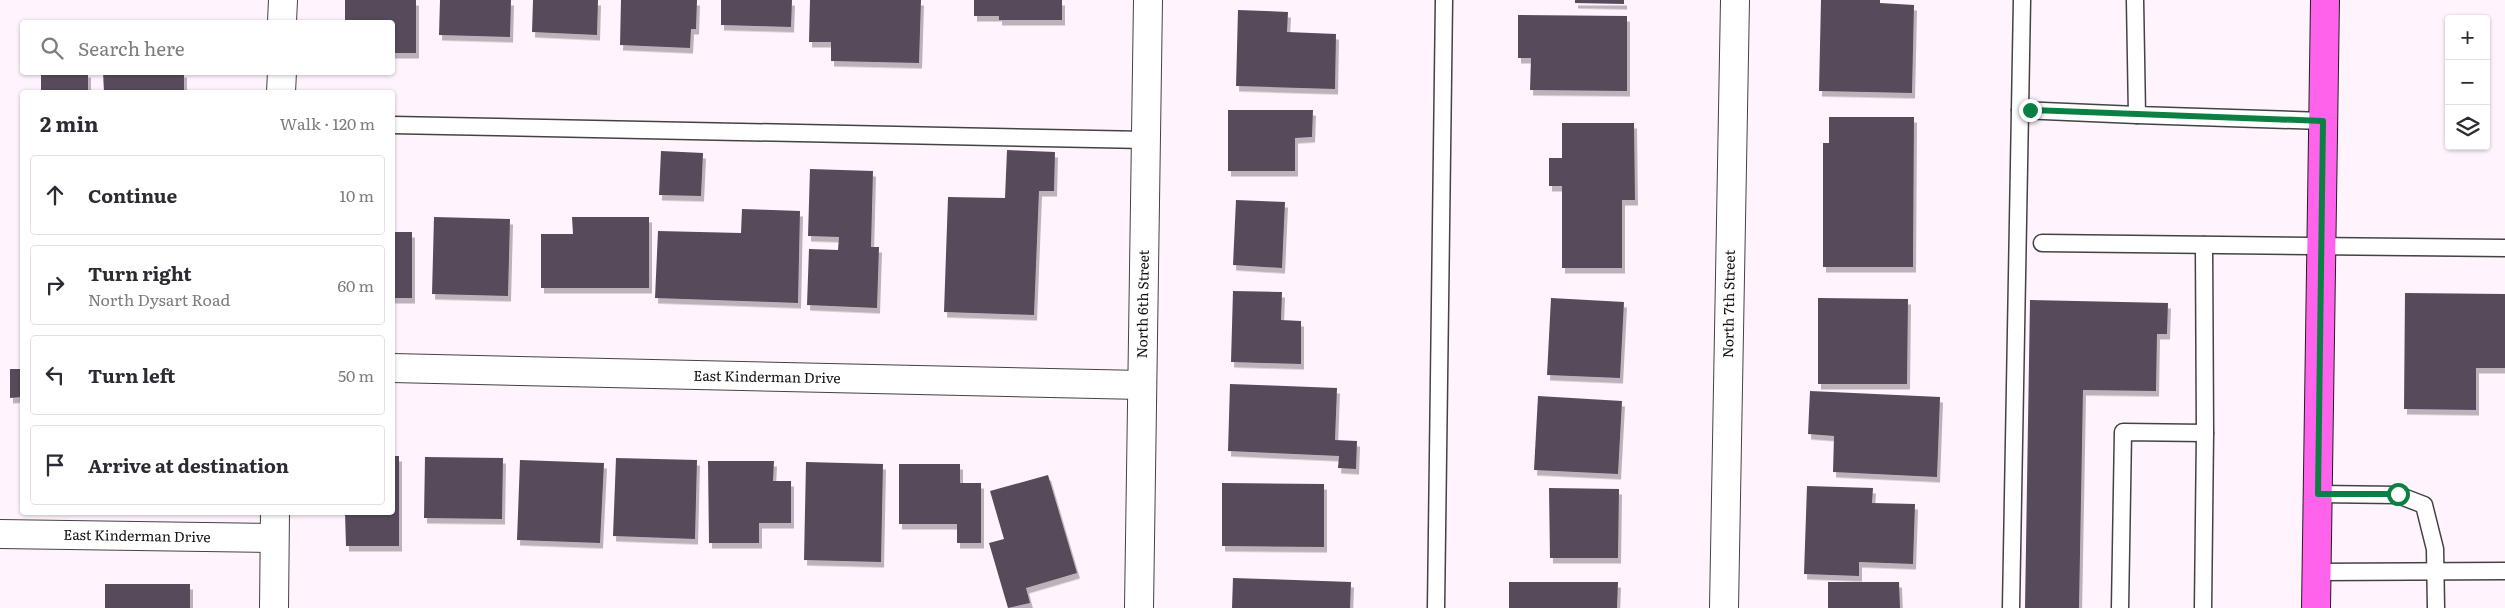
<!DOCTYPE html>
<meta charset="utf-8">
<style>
:root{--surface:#fff;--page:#f2f2f3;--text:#2b2b33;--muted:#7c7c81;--line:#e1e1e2}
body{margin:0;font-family:Literata,serif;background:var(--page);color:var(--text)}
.controls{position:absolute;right:15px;top:15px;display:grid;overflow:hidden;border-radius:5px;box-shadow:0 1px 4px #0004}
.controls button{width:45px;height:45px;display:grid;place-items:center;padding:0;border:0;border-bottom:1px solid var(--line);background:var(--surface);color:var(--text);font:25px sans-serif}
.stop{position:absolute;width:15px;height:15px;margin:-11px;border:4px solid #0b8043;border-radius:50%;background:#fff}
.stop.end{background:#0b8043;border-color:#fff;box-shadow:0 1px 5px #0008}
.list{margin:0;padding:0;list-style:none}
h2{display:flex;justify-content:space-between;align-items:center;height:65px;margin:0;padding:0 20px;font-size:21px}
h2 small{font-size:16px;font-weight:400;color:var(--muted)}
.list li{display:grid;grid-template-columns:32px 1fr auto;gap:15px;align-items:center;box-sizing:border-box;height:80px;margin:0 10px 10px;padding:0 10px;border:1px solid var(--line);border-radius:5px}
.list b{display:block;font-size:19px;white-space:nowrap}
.list p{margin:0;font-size:16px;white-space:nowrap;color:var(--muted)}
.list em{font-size:16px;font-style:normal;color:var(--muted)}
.icon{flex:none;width:28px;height:28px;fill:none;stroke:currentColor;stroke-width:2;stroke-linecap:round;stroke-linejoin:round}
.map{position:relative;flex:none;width:2505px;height:608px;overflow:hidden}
.search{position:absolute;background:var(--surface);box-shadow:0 1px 4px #0004;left:20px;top:20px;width:375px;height:55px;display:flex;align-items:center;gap:12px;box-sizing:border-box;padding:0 18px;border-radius:5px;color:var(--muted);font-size:19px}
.panel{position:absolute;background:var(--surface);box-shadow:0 1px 4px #0004;left:20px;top:90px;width:375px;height:425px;border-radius:5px}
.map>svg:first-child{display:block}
.building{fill:#564b5a;filter:url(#shadow)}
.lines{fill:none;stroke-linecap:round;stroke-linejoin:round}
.service-casing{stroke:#434343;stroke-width:19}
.minor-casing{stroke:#434343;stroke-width:30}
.primary-casing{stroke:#212121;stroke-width:30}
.service{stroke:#fff;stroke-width:16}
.minor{stroke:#fff;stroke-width:28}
.primary{stroke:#ff63ec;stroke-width:28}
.route{stroke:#0b8043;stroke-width:6}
.labels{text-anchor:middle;stroke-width:5;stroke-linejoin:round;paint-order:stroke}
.street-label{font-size:14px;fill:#101010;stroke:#fff}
</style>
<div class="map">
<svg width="2505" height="608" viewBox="0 0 2505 608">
<defs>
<filter id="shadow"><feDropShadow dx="3" dy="5.5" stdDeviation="0" flood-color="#0004"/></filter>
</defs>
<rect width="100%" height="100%" fill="#fff3fd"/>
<g class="building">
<path d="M 345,0 L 416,0 L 416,53 L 392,53 L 392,22 L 345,21 Z"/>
<path d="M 440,0 L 511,0 L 510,37 L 439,35 Z"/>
<path d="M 533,0 L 598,0 L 597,35 L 532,32 Z"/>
<path d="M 621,0 L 697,0 L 696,29 L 691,29 L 690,48 L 620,45 Z"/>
<path d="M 721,0 L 792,0 L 791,27 L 721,25 Z"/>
<path d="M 810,0 L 921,0 L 919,63 L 831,61 L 831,42 L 809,42 Z"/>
<path d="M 974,0 L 1062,0 L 1062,20 L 999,20 L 999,16 L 974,16 Z"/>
<path d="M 1575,0 L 1624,0 L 1624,4 L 1575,3 Z"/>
<path d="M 1821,0 L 1880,0 L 1880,3 L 1914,5 L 1912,93 L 1819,91 Z"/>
<path d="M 1238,10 L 1288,12 L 1287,32 L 1336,34 L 1335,89 L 1236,86 Z"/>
<path d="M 1518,15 L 1627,16 L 1627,91 L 1530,90 L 1531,58 L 1518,58 Z"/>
<rect x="41" y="72" width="47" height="20"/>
<path d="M 103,72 L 184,72 L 184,92 L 104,92 Z"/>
<path d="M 1228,110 L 1313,110 L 1312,137 L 1295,138 L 1295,171 L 1228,171 Z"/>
<path d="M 1829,117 L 1914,117 L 1913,267 L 1823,267 L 1823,143 L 1829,143 Z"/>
<path d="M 1562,123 L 1634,123 L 1635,200 L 1622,200 L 1622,268 L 1562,268 L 1562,186 L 1549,186 L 1549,158 L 1562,158 Z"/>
<path d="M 1007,150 L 1055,152 L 1054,191 L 1039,191 L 1034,315 L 944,312 L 948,197 L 1005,198 Z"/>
<path d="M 661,151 L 703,153 L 701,196 L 659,195 Z"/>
<path d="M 810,169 L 873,171 L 871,247 L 879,247 L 877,308 L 807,305 L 809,249 L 838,250 L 839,237 L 808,236 Z"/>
<path d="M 1236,200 L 1285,202 L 1282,268 L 1233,265 Z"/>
<path d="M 742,209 L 800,211 L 798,303 L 655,298 L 658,231 L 741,233 Z"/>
<path d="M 434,217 L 510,219 L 508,296 L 432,294 Z"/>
<path d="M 572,217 L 649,217 L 649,288 L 541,288 L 541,234 L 573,234 Z"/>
<rect x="392" y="232" width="20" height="66"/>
<path d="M 1233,291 L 1282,292 L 1281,320 L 1301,321 L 1301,364 L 1231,362 Z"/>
<path d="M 2405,293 L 2505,294 L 2505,368 L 2476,368 L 2476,410 L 2404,409 Z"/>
<path d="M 1551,298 L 1624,302 L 1620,378 L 1547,375 Z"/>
<path d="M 1818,298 L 1908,299 L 1907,384 L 1818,384 Z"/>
<path d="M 2030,300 L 2168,303 L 2167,334 L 2157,334 L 2156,391 L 2083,390 L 2079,608 L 2025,608 Z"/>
<path d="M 10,369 L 22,369 L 22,397 L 10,398 Z"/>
<path d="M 1230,384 L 1337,388 L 1335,440 L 1357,441 L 1356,469 L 1338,468 L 1339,456 L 1228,451 Z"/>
<path d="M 1810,391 L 1940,397 L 1937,477 L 1833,472 L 1834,436 L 1808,434 Z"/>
<path d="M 1538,396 L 1622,401 L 1618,474 L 1534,470 Z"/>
<path d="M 392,456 L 399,456 L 399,546 L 346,546 L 345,512 L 392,512 Z"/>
<path d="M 425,457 L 503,458 L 502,519 L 424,518 Z"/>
<path d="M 616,458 L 697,460 L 695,539 L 613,536 Z"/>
<path d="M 520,460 L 604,463 L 600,543 L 517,540 Z"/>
<path d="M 708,461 L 774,461 L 773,481 L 791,481 L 791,523 L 759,523 L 759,543 L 709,543 Z"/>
<path d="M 806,462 L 883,464 L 881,562 L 804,560 Z"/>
<path d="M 899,464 L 960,464 L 960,483 L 981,483 L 981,543 L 957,543 L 957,524 L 899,524 Z"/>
<path d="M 1048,475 L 1077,573 L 1026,588 L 1030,603 L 1008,608 L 989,543 L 1004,539 L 990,491 Z"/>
<path d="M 1222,483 L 1324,484 L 1324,547 L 1222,546 Z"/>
<path d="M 1807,486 L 1873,488 L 1872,503 L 1915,504 L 1913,564 L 1859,562 L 1859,576 L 1804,574 Z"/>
<path d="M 1549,488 L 1619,489 L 1618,558 L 1550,558 Z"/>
<path d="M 1233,578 L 1351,582 L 1350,608 L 1232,608 Z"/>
<path d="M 1509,582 L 1618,582 L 1617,608 L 1509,608 Z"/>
<path d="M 1828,582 L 1899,582 L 1900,608 L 1828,608 Z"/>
<rect x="105" y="584" width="85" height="24"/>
</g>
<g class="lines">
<g class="service-casing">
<g id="service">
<path d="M 2135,0 L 2137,115 L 2323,121"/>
<path d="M 2020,110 L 2137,115"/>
<path d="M 392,125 L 1146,140"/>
<path d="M 2042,243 L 2505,248"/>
<path d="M 2318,494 L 2398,495 L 2424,505 L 2435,549 L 2436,608"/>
<path d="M 2317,572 L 2505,571"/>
<path d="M 1436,608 L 1444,0"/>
<path d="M 2011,608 L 2022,0"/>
<path d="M 2120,608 L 2123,432 L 2205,433 L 2204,245"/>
<path d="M 2203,608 L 2205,433"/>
</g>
</g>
<g class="minor-casing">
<g id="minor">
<path d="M 282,22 L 283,0"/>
<path d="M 281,92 L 282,72"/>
<path d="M 392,368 L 1142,385"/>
<path d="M 0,534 L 274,538"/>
<path d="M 274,608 L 275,512"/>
<path d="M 1139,608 L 1148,0"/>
<path d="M 1724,608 L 1735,0"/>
</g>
</g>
<g class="primary-casing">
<path id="primary" d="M 2316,608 L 2325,0"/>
</g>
<use href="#service" class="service"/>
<use href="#minor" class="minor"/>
<use href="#primary" class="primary"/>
</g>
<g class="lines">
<path class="route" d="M 2030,110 L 2323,121 L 2318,494 L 2398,494"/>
</g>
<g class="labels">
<g class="street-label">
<text transform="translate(1143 304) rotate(-89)" y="5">North 6th Street</text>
<text transform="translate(1729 304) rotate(-89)" y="5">North 7th Street</text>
<text transform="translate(767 377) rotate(1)" y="5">East Kinderman Drive</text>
<text transform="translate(137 536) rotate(1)" y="5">East Kinderman Drive</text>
</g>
</g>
</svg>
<div class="controls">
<button>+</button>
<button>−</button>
<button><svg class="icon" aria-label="layers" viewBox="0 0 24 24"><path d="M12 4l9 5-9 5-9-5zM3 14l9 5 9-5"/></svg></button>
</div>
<div class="stop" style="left:2398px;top:494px"></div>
<div class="stop end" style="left:2030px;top:110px"></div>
<div class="search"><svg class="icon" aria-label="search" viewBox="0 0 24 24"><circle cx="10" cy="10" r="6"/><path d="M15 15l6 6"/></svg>Search here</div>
<section class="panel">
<h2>2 min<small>Walk · 120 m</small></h2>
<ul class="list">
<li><svg class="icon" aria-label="ahead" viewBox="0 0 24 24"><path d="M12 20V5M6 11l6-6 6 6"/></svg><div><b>Continue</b></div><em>10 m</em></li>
<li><svg class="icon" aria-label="right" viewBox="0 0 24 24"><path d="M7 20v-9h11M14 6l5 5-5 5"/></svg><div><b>Turn right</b><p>North Dysart Road</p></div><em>60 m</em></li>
<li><svg class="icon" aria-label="left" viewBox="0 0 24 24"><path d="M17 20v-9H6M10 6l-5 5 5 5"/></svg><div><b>Turn left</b></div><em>50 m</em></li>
<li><svg class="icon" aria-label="arrive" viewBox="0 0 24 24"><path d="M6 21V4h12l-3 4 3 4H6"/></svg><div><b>Arrive at destination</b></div></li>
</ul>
</section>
</div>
